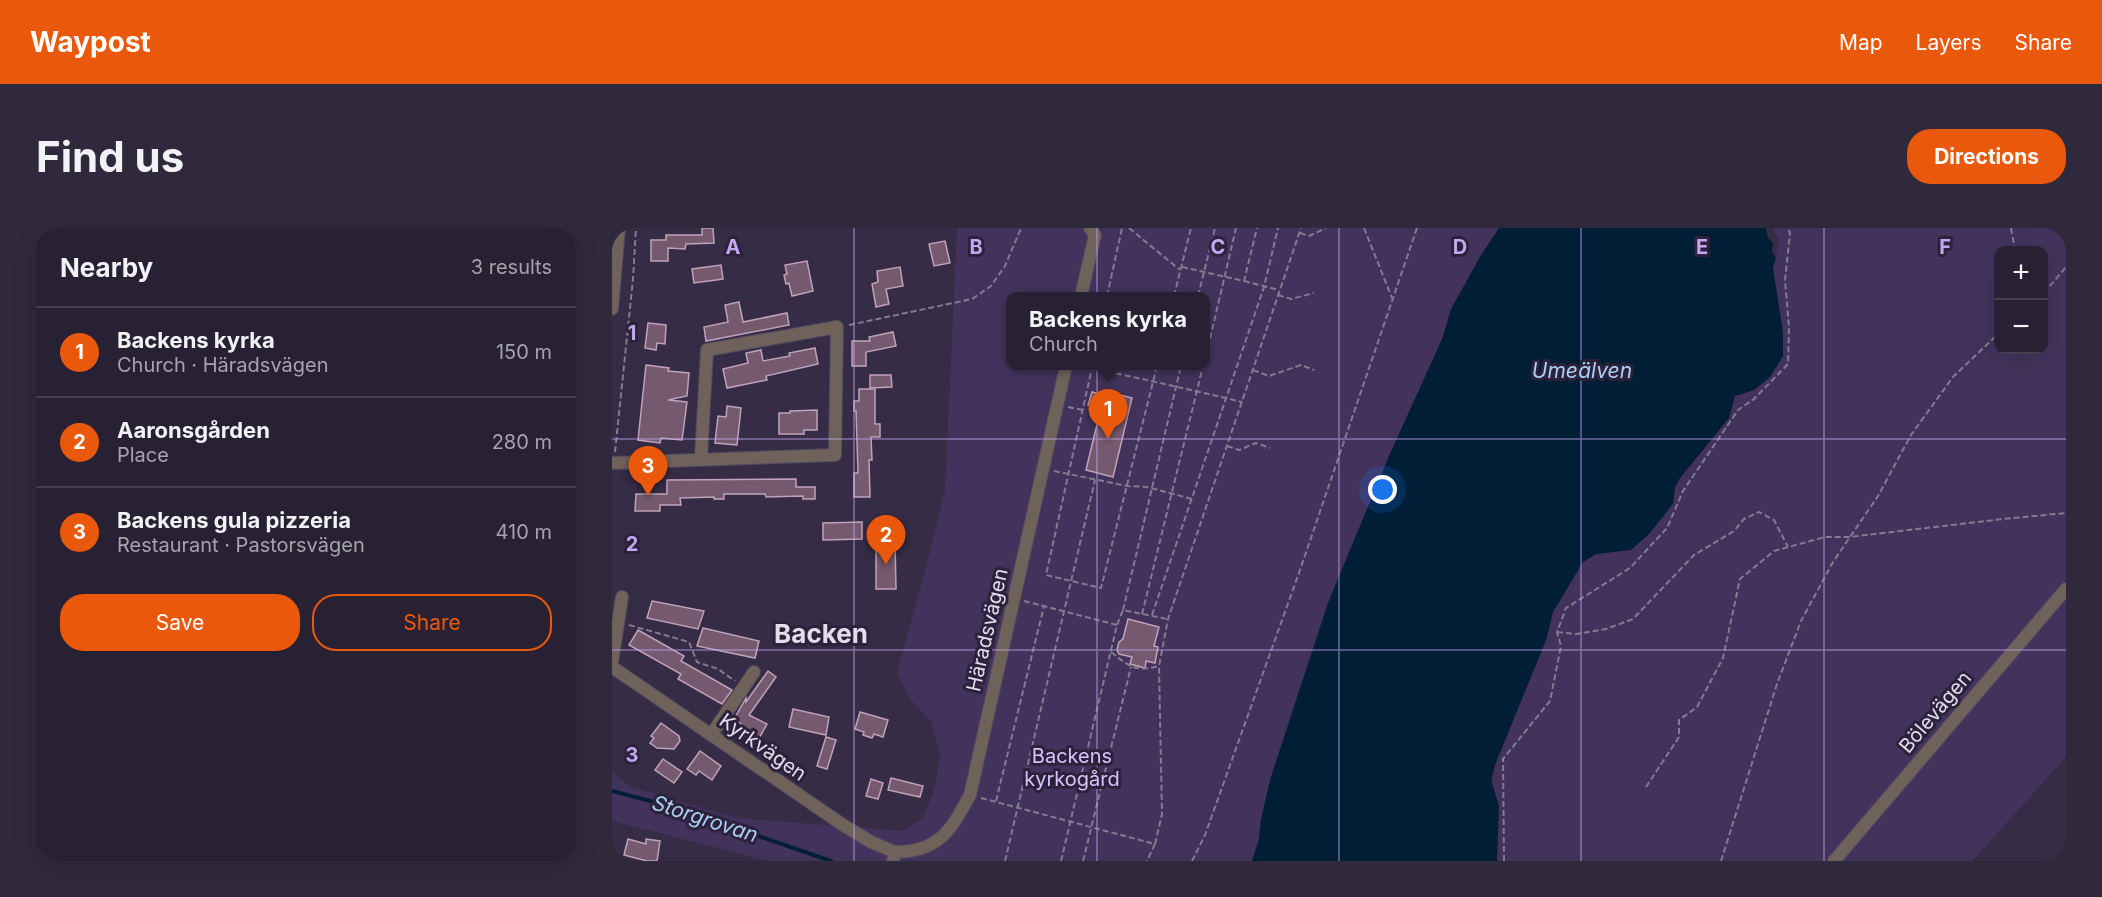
<!DOCTYPE html>
<meta charset="utf-8">
<style>
:root{--surface:#282134;--page:#30293c;--text:#f1f3f6;--muted:#a5a3ac;--line:#443e4f;--accent:#ea580c}
body{margin:0;font-family:Inter,sans-serif;background:var(--page);color:var(--text)}
.controls{position:absolute;right:18px;top:18px;display:grid;overflow:hidden;border-radius:12px;box-shadow:0 6px 24px #0002}
.controls button{width:54px;height:54px;display:grid;place-items:center;padding:0;border:0;border-bottom:2px solid var(--line);background:var(--surface);color:var(--text);font:30px sans-serif}
.you{position:absolute;left:771px;top:262px;width:21px;height:21px;margin:-15px;border:4px solid #fff;border-radius:50%;background:#1a73e8;box-shadow:0 0 0 9px #1a73e833}
.badge{display:grid;place-items:center;width:39px;height:39px;border-radius:50%;background:var(--accent);color:#fff;font-size:20px;font-weight:700}
.pin{position:absolute;translate:-50% -50px;filter:drop-shadow(0 2px 3px #0008)}
.pin::after{content:'';position:absolute;top:32px;width:21px;height:18px;background:inherit;clip-path:polygon(0 0,100% 0,50% 100%)}
.popup{position:absolute;left:394px;top:64px;width:204px;height:78px;box-sizing:border-box;display:grid;place-content:center;border-radius:12px;background:var(--surface);filter:drop-shadow(0 2px 4px #0005);font-size:20px;white-space:nowrap;color:var(--muted)}
.popup b{font-size:22px;color:var(--text)}
.popup::after{content:'';position:absolute;left:50%;top:100%;margin-left:-12px;border:12px solid transparent;border-top-color:var(--surface)}
.list{margin:0;padding:0;list-style:none}
h2{display:flex;justify-content:space-between;align-items:center;height:78px;margin:0;padding:0 24px;font-size:26px}
h2 small{font-size:20px;font-weight:400;color:var(--muted)}
.list li{display:grid;grid-template-columns:39px 1fr auto;gap:18px;align-items:center;box-sizing:border-box;height:90px;padding:0 24px;border-top:2px solid var(--line)}
.list b{display:block;font-size:22px;white-space:nowrap}
.list p{margin:0;font-size:20px;white-space:nowrap;color:var(--muted)}
.list em{font-size:20px;font-style:normal;color:var(--muted)}
.actions{display:flex;gap:12px;padding:18px 24px}
.actions a{flex:1;padding:14px 0;border:2px solid var(--accent);border-radius:24px;text-align:center;font-size:21px;color:var(--accent)}
.actions .main{background:var(--accent);color:#fff}
.map{position:relative;flex:none;width:1454px;height:633px;overflow:hidden;border-radius:24px}
header{display:flex;align-items:center;gap:36px;box-sizing:border-box;height:84px;padding:0 30px;background:var(--accent);color:#fff}
header strong{font-size:28px}
nav{display:flex;gap:33px;margin-inline-start:auto;font-size:21px}
.intro{display:flex;align-items:center;justify-content:space-between;box-sizing:border-box;height:144px;padding:0 36px}
h1{margin:0;font-size:42px}
.button{padding:15px 27px;border-radius:24px;background:var(--accent);color:#fff;font-size:21px;font-weight:700}
main{display:flex;gap:36px;padding:0 36px}
aside{flex:1;background:var(--surface);border-radius:24px;box-shadow:0 6px 24px #0002}
.map>svg:first-child{display:block}
.green{fill:#43335c;fill-rule:evenodd}
.water{fill:#001e36}
.lines{fill:none;stroke-linecap:round;stroke-linejoin:round}
.stream{stroke:#001e36;stroke-width:4}
.building{fill:#74596f;stroke:#c0a2ba;stroke-width:1.5}
.minor-casing{stroke:#524861;stroke-width:14}
.path{stroke:#837b91;stroke-width:2;stroke-dasharray:6 3;stroke-linecap:butt}
.minor{stroke:#6f625a;stroke-width:12}
.grid{fill:none;stroke:#c5a7f1;stroke-width:1.5;stroke-opacity:0.55}
.labels{text-anchor:middle;stroke-width:6;stroke-linejoin:round;paint-order:stroke}
.street-label{font-size:20px;fill:#e2dced;stroke:#2c223b}
.park-label{font-size:20px;fill:#d8c3fd;stroke:#2c223b}
.water-label{font-size:21px;font-style:italic;fill:#abd0f3;stroke:#2c223b}
.district-label{font-size:26px;font-weight:bold;fill:#e2dced;stroke:#2c223b}
.grid-label{font-size:20px;text-anchor:middle;font-weight:bold;fill:#c5a7f1;stroke:#2c223b;stroke-width:6;stroke-linejoin:round;paint-order:stroke}
</style>
<header>
<strong>Waypost</strong>
<nav><a>Map</a><a>Layers</a><a>Share</a></nav>
</header>
<div class="intro"><h1>Find us</h1><a class="button">Directions</a></div>
<main>
<aside>
<h2>Nearby<small>3 results</small></h2>
<ul class="list">
<li><span class="badge">1</span><div><b>Backens kyrka</b><p>Church · Häradsvägen</p></div><em>150 m</em></li>
<li><span class="badge">2</span><div><b>Aaronsgården</b><p>Place</p></div><em>280 m</em></li>
<li><span class="badge">3</span><div><b>Backens gula pizzeria</b><p>Restaurant · Pastorsvägen</p></div><em>410 m</em></li>
</ul>
<div class="actions"><a class="main">Save</a><a>Share</a></div>
</aside>
<div class="map">
<svg width="1454" height="633" viewBox="0 0 1454 633">
<rect width="100%" height="100%" fill="#362c46"/>
<g class="green">
<path d="M 345,0 L 887,0 L 868,29 L 839,81 L 831,109 L 777,228 L 716,375 L 659,549 L 649,591 L 647,611 L 640,633 L 157,633 L 0,593 L 0,544 L 19,559 L 124,590 L 290,603 L 311,590 L 323,559 L 328,526 L 319,493 L 298,471 L 285,444 L 312,347 L 333,262 ZM 398,68 L 594,68 L 594,138 L 398,138 Z"/>
<path d="M 1161,0 L 1454,0 L 1454,529 L 1360,633 L 885,633 C 887,601 875,567 883,537 L 934,412 L 941,384 L 971,334 L 1061,276 L 1063,259 L 1068,250 L 1117,190 L 1123,168 L 1142,162 L 1158,149 L 1171,128 L 1171,105 L 1161,40 L 1167,13 ZM 1386,22 L 1432,22 L 1432,122 L 1386,122 Z"/>
</g>
<path class="water" d="M 887,0 L 1154,0 L 1156,10 L 1161,15 L 1160,24 L 1164,30 L 1161,40 L 1171,105 L 1171,128 L 1158,149 L 1142,162 L 1123,168 L 1117,190 L 1068,250 L 1063,259 L 1061,276 L 1037,306 L 1019,322 L 984,326 L 971,334 L 941,384 L 934,412 L 883,537 L 879,551 L 887,578 L 885,633 L 640,633 L 647,611 L 649,591 L 659,549 L 716,375 L 777,228 L 831,109 L 839,81 L 868,29 Z"/>
<g class="lines">
<path class="stream" d="M 0,563 L 65,580 L 219,633"/>
</g>
<g class="building">
<path d="M 90,0 L 101,0 L 102,15 L 74,16 L 73,21 L 56,20 L 56,33 L 39,33 L 39,12 L 54,12 L 54,7 L 90,7 Z"/>
<path d="M 333,13 L 338,35 L 322,38 L 317,16 Z"/>
<path d="M 195,33 L 201,63 L 180,68 L 177,55 L 174,56 L 172,47 L 175,46 L 173,37 Z"/>
<path d="M 109,37 L 111,51 L 82,55 L 80,41 Z"/>
<path d="M 288,39 L 291,58 L 274,61 L 277,76 L 264,79 L 260,56 L 266,54 L 265,43 Z"/>
<path d="M 127,74 L 131,94 L 175,85 L 177,97 L 94,113 L 92,99 L 116,94 L 113,77 Z"/>
<path d="M 36,95 L 54,97 L 53,116 L 45,115 L 44,122 L 33,120 Z"/>
<path d="M 281,104 L 284,118 L 254,124 L 254,138 L 240,138 L 240,113 L 258,113 L 257,109 Z"/>
<path d="M 203,120 L 206,136 L 154,148 L 155,152 L 115,160 L 111,141 L 136,135 L 134,125 L 149,122 L 151,133 L 178,128 L 177,125 Z"/>
<path d="M 34,137 L 57,140 L 56,143 L 77,145 L 75,168 L 56,172 L 75,174 L 70,212 L 49,210 L 48,215 L 26,212 Z"/>
<path d="M 258,147 L 279,147 L 280,159 L 258,160 Z"/>
<path d="M 247,161 L 263,161 L 263,196 L 268,196 L 268,209 L 259,209 L 260,232 L 257,232 L 258,269 L 242,269 L 242,245 L 246,245 L 244,183 L 242,183 L 242,173 L 247,173 Z"/>
<path d="M 493,163 L 520,170 L 501,249 L 474,242 L 489,180 L 476,177 L 480,164 L 492,167 Z"/>
<path d="M 115,178 L 129,180 L 125,217 L 103,215 L 106,188 L 114,189 Z"/>
<path d="M 205,182 L 205,202 L 192,202 L 192,206 L 167,206 L 167,185 L 178,185 L 178,183 Z"/>
<path d="M 184,251 L 184,259 L 203,259 L 203,271 L 191,271 L 191,268 L 154,269 L 153,266 L 112,266 L 112,271 L 102,271 L 102,269 L 68,270 L 69,277 L 48,277 L 48,283 L 23,283 L 24,266 L 55,266 L 55,252 Z"/>
<path d="M 250,294 L 250,311 L 211,312 L 211,295 Z"/>
<path d="M 264,313 L 283,313 L 284,361 L 264,361 Z"/>
<path d="M 40,373 L 92,383 L 86,401 L 35,390 Z"/>
<path d="M 516,391 L 547,399 L 542,418 L 546,419 L 543,435 L 534,433 L 533,440 L 518,436 L 520,429 L 507,426 L 505,422 L 507,414 L 511,411 Z"/>
<path d="M 91,400 L 147,413 L 143,430 L 85,418 Z"/>
<path d="M 26,402 L 72,428 L 69,433 L 120,462 L 110,476 L 66,451 L 69,446 L 17,417 Z"/>
<path d="M 156,443 L 164,449 L 137,487 L 155,496 L 145,514 L 133,508 L 136,501 L 122,491 L 134,470 L 134,474 Z"/>
<path d="M 181,481 L 217,489 L 214,507 L 177,499 Z"/>
<path d="M 248,484 L 276,492 L 271,509 L 262,506 L 260,510 L 251,507 L 252,504 L 243,501 Z"/>
<path d="M 49,495 L 67,508 L 68,513 L 62,521 L 45,520 L 38,515 L 42,510 L 39,508 Z"/>
<path d="M 214,509 L 224,512 L 215,541 L 205,538 Z"/>
<path d="M 88,523 L 109,538 L 100,552 L 87,543 L 84,547 L 75,541 Z"/>
<path d="M 51,531 L 70,544 L 62,555 L 43,542 Z"/>
<path d="M 279,550 L 311,558 L 308,569 L 276,562 Z"/>
<path d="M 259,551 L 271,555 L 266,571 L 254,568 Z"/>
<path d="M 16,611 L 34,616 L 34,611 L 48,613 L 45,633 L 35,633 L 12,627 Z"/>
</g>
<g class="lines">
<g class="minor-casing">
<g id="minor">
<path d="M 469,68 L 483,7 L 478,0"/>
<path d="M 0,81 L 7,0"/>
<path d="M 0,235 L 223,227 L 225,99 L 95,122 L 89,230"/>
<path d="M 0,434 L 10,369"/>
<path d="M 0,439 L 231,597 L 259,614 L 283,624"/>
<path d="M 99,507 L 142,444"/>
<path d="M 281,633 L 283,624 C 327,624 339,602 358,567 L 454,138"/>
<path d="M 1222,633 L 1454,361"/>
</g>
</g>
<g class="path">
<path d="M 517,0 L 568,42"/>
<path d="M 752,0 L 780,70"/>
<path d="M 1399,0 L 1403,22"/>
<path d="M 688,5 L 697,8 L 714,0"/>
<path d="M 570,39 L 632,53 L 645,0"/>
<path d="M 632,53 L 667,62"/>
<path d="M 1432,65 L 1454,39"/>
<path d="M 666,67 L 679,71 L 702,65"/>
<path d="M 495,68 L 510,0"/>
<path d="M 562,68 L 579,0"/>
<path d="M 586,68 L 603,0"/>
<path d="M 237,97 L 360,71 L 379,58 L 393,38 L 409,0"/>
<path d="M 594,128 L 624,0"/>
<path d="M 545,138 L 541,154 L 489,360 L 434,347 L 480,140 C 530,151 580,162 630,174"/>
<path d="M 641,142 L 657,148 L 689,137 L 702,142"/>
<path d="M 456,179 L 471,182"/>
<path d="M 615,218 L 627,222 L 644,215 L 658,220"/>
<path d="M 3,224 L 21,51 L 24,0"/>
<path d="M 442,243 L 515,258 L 535,259 L 580,271"/>
<path d="M 412,373 L 505,397"/>
<path d="M 511,382 L 569,138"/>
<path d="M 530,386 L 591,138"/>
<path d="M 540,387 L 652,59 L 666,0"/>
<path d="M 17,397 L 77,414 L 85,434 L 106,441 L 123,453"/>
<path d="M 945,404 L 964,406 L 994,401 L 1021,391 L 1082,327 L 1122,303 L 1132,291 L 1147,284 L 1162,292 L 1176,319"/>
<path d="M 499,424 C 518,439 523,444 547,438"/>
<path d="M 1034,559 L 1067,509 L 1067,492 L 1085,479 L 1111,430 L 1128,351 L 1162,323 L 1213,309 L 1237,309 L 1391,291 L 1454,285"/>
<path d="M 369,570 L 543,616 L 535,633"/>
<path d="M 384,573 L 432,378"/>
<path d="M 543,616 L 550,586 L 547,438 L 556,391 L 689,0"/>
<path d="M 393,633 L 483,252"/>
<path d="M 449,633 L 505,397 L 511,382 L 555,391"/>
<path d="M 471,633 L 519,439"/>
<path d="M 580,633 L 593,607 L 688,342 L 805,0"/>
<path d="M 892,633 L 891,531 L 938,473 L 949,418 L 945,404 L 954,380 L 1018,340 L 1055,300 L 1071,263 L 1126,182 L 1142,171 L 1176,136 L 1177,99 L 1173,52 L 1178,5 L 1176,0"/>
<path d="M 1109,633 L 1165,456 L 1189,393 L 1221,334 L 1266,268 L 1299,207 L 1341,149 L 1386,106"/>
</g>
<use href="#minor" class="minor"/>
</g>
<path class="grid" d="M 242,0 L 242,633M 485,0 L 485,633M 727,0 L 727,633M 969,0 L 969,633M 1212,0 L 1212,633M 0,211 L 1454,211M 0,422 L 1454,422"/>
<g class="labels">
<g class="street-label">
<text transform="translate(375 402) rotate(-77)" y="7">Häradsvägen</text>
<text transform="translate(1323 484) rotate(-50)" y="7">Bölevägen</text>
<text transform="translate(151 519) rotate(35)" y="7">Kyrkvägen</text>
</g>
<g class="park-label">
<text x="460" y="535">Backens<tspan x="460" dy="23">kyrkogård</tspan></text>
</g>
<g class="water-label">
<text x="970" y="150">Umeälven</text>
<text transform="translate(93 591) rotate(18)" y="7">Storgrovan</text>
</g>
<g class="district-label">
<text x="209" y="415">Backen</text>
</g>
</g>
<g class="grid-label">
<text x="121" y="26">A</text>
<text x="364" y="26">B</text>
<text x="606" y="26">C</text>
<text x="848" y="26">D</text>
<text x="1090" y="26">E</text>
<text x="1333" y="26">F</text>
<text x="20" y="112">1</text>
<text x="20" y="323">2</text>
<text x="20" y="534">3</text>
</g>
</svg>
<div class="controls">
<button>+</button>
<button>−</button>
</div>
<div class="you"></div>
<div class="pin badge" style="left:496px;top:211px">1</div>
<div class="popup"><b>Backens kyrka</b>Church</div>
<div class="pin badge" style="left:274px;top:337px">2</div>
<div class="pin badge" style="left:36px;top:268px">3</div>
</div>
</main>
